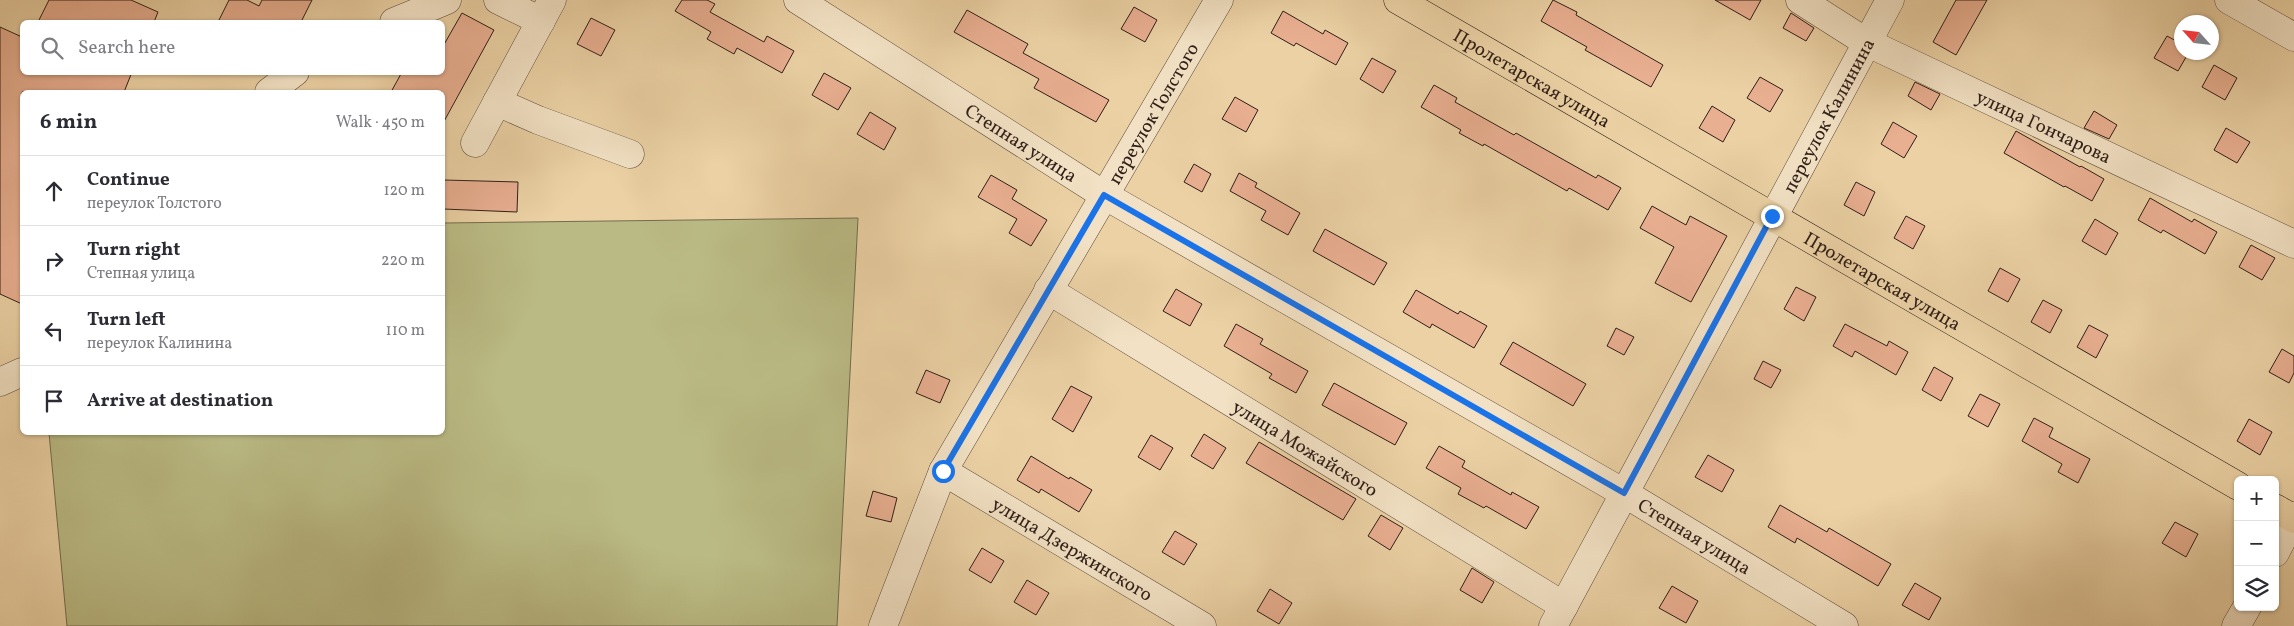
<!DOCTYPE html>
<meta charset="utf-8">
<style>
:root{--surface:#fff;--page:#f2f2f3;--text:#2b2b33;--muted:#7c7c81;--line:#e1e1e2}
body{margin:0;font-family:Vollkorn,serif;background:var(--page);color:var(--text)}
.controls{position:absolute;right:15px;bottom:15px;display:grid;overflow:hidden;border-radius:8px;box-shadow:0 1px 4px #0004}
.controls button{width:45px;height:45px;display:grid;place-items:center;padding:0;border:0;border-bottom:1px solid var(--line);background:var(--surface);color:var(--text);font:25px sans-serif}
.compass{position:absolute;left:2174px;top:15px;width:45px;height:45px;border-radius:50%;background:var(--surface);box-shadow:0 1px 4px #0004;rotate:297deg}
.stop{position:absolute;width:15px;height:15px;margin:-11px;border:4px solid #1a73e8;border-radius:50%;background:#fff}
.stop.end{background:#1a73e8;border-color:#fff;box-shadow:0 1px 5px #0008}
.list{margin:0;padding:0;list-style:none}
h2{display:flex;justify-content:space-between;align-items:center;height:65px;margin:0;padding:0 20px;font-size:21px}
h2 small{font-size:16px;font-weight:400;color:var(--muted)}
.list li{display:grid;grid-template-columns:32px 1fr auto;gap:15px;align-items:center;box-sizing:border-box;height:70px;padding:0 20px;border-top:1px solid var(--line)}
.list b{display:block;font-size:19px;white-space:nowrap}
.list p{margin:0;font-size:16px;white-space:nowrap;color:var(--muted)}
.list em{font-size:16px;font-style:normal;color:var(--muted)}
.icon{flex:none;width:28px;height:28px;fill:none;stroke:currentColor;stroke-width:2;stroke-linecap:round;stroke-linejoin:round}
.map{position:relative;flex:none;width:2294px;height:626px;overflow:hidden}
.search{position:absolute;background:var(--surface);box-shadow:0 1px 4px #0004;left:20px;top:20px;width:425px;height:55px;display:flex;align-items:center;gap:12px;box-sizing:border-box;padding:0 18px;border-radius:8px;color:var(--muted);font-size:19px}
.panel{position:absolute;background:var(--surface);box-shadow:0 1px 4px #0004;left:20px;top:90px;width:425px;height:345px;border-radius:8px}
.map>svg:first-child{display:block}
.green{fill:#baba84;stroke:#746c4e}
.building{fill:#e9af91;stroke:#2f1e18}
.lines{fill:none;stroke-linecap:round;stroke-linejoin:round}
.minor-casing{stroke:#5e4b3b;stroke-width:29}
.major-casing{stroke:#2f1e18;stroke-width:29}
.minor{stroke:#f2e1c4;stroke-width:28}
.major{stroke:#ebd1a4;stroke-width:28}
.route{stroke:#1a73e8;stroke-width:6}
.labels{text-anchor:middle;stroke-width:4;stroke-linejoin:round;paint-order:stroke}
.street-label{font-size:19px;fill:#2f1e18;stroke:#f2e1c4}
</style>
<div class="map">
<svg width="2294" height="626" viewBox="0 0 2294 626">
<rect width="100%" height="100%" fill="#ebd1a4"/>
<filter id="stains"><feTurbulence type="fractalNoise" baseFrequency=".004" numOctaves="4"/><feColorMatrix values="0 0 0 0 .2 0 0 0 0 .09 0 0 0 0 .02 0 0 0 .5 -.17"/></filter>
<radialGradient id="worn" r=".72"><stop offset=".6" stop-color="#630" stop-opacity="0"/><stop offset="1" stop-color="#630" stop-opacity=".3"/></radialGradient>
<path class="green" d="M 858,218 L 837,626 L 67,626 L 49,433 L 442,432 L 443,223 Z"/>
<g class="building">
<path d="M 49,0 L 131,0 L 158,12 L 154,22 L 38,22 Z"/>
<path d="M 229,0 L 247,0 L 259,6 L 262,0 L 312,0 L 301,22 L 218,22 Z"/>
<path d="M 682,0 L 707,0 L 715,4 L 710,12 L 764,42 L 767,36 L 794,51 L 782,73 L 737,48 L 734,54 L 707,39 L 711,32 L 675,11 Z"/>
<path d="M 1553,0 L 1577,12 L 1576,15 L 1663,65 L 1651,87 L 1585,50 L 1587,47 L 1541,21 Z"/>
<path d="M 1715,0 L 1761,0 L 1750,20 Z"/>
<path d="M 1956,0 L 1987,0 L 1956,55 L 1933,42 Z"/>
<path d="M 1134,7 L 1157,20 L 1145,42 L 1121,29 Z"/>
<path d="M 967,10 L 1028,44 L 1023,53 L 1109,100 L 1096,122 L 1034,88 L 1039,79 L 954,32 Z"/>
<path d="M 1283,11 L 1323,34 L 1325,30 L 1348,43 L 1336,65 L 1296,43 L 1294,46 L 1271,33 Z"/>
<path d="M 462,13 L 494,30 L 442,125 L 442,92 L 391,92 L 402,72 L 442,72 L 442,48 Z"/>
<path d="M 1791,13 L 1814,28 L 1806,41 L 1783,28 Z"/>
<path d="M 591,18 L 615,30 L 601,56 L 577,44 Z"/>
<path d="M 0,27 L 22,37 L 22,72 L 132,72 L 124,92 L 22,92 L 22,304 L 0,294 Z"/>
<path d="M 2167,36 L 2182,44 L 2182,52 L 2189,52 L 2178,71 L 2154,58 Z"/>
<path d="M 1372,58 L 1396,71 L 1383,93 L 1360,79 Z"/>
<path d="M 2214,65 L 2237,78 L 2225,100 L 2202,87 Z"/>
<path d="M 824,73 L 851,88 L 838,110 L 812,95 Z"/>
<path d="M 1760,77 L 1783,90 L 1770,112 L 1747,98 Z"/>
<path d="M 1915,82 L 1940,94 L 1931,110 L 1908,96 Z"/>
<path d="M 1434,85 L 1457,98 L 1455,102 L 1514,135 L 1516,133 L 1596,178 L 1598,175 L 1621,188 L 1608,210 L 1569,188 L 1567,191 L 1484,144 L 1483,146 L 1459,133 L 1461,130 L 1421,107 Z"/>
<path d="M 1235,97 L 1258,110 L 1246,132 L 1222,119 Z"/>
<path d="M 1712,106 L 1735,120 L 1723,142 L 1699,128 Z"/>
<path d="M 2094,111 L 2117,125 L 2109,139 L 2084,128 Z"/>
<path d="M 870,112 L 896,128 L 884,150 L 857,134 Z"/>
<path d="M 1893,122 L 1917,136 L 1904,158 L 1881,144 Z"/>
<path d="M 2226,128 L 2250,142 L 2237,163 L 2214,150 Z"/>
<path d="M 2016,131 L 2080,167 L 2081,166 L 2104,179 L 2092,201 L 2065,186 L 2064,187 L 2004,153 Z"/>
<path d="M 1194,164 L 1211,174 L 1202,192 L 1184,182 Z"/>
<path d="M 1239,173 L 1257,183 L 1255,187 L 1300,213 L 1288,235 L 1261,220 L 1266,211 L 1230,191 Z"/>
<path d="M 991,175 L 1017,190 L 1012,199 L 1047,220 L 1031,246 L 1009,233 L 1017,219 L 978,197 Z"/>
<path d="M 444,180 L 518,182 L 517,212 L 443,209 Z"/>
<path d="M 1856,182 L 1875,192 L 1864,216 L 1844,205 Z"/>
<path d="M 2150,198 L 2192,222 L 2194,219 L 2217,232 L 2205,254 L 2163,230 L 2161,233 L 2138,220 Z"/>
<path d="M 1652,206 L 1686,225 L 1690,216 L 1727,236 L 1691,302 L 1655,283 L 1674,247 L 1640,228 Z"/>
<path d="M 1906,216 L 1925,226 L 1913,249 L 1894,238 Z"/>
<path d="M 2095,219 L 2118,233 L 2106,255 L 2082,241 Z"/>
<path d="M 1325,229 L 1387,263 L 1374,285 L 1313,251 Z"/>
<path d="M 2251,245 L 2275,258 L 2262,280 L 2239,267 Z"/>
<path d="M 2000,268 L 2020,279 L 2008,302 L 1988,291 Z"/>
<path d="M 1796,287 L 1816,297 L 1804,321 L 1784,309 Z"/>
<path d="M 1176,289 L 1202,304 L 1190,326 L 1163,311 Z"/>
<path d="M 1416,290 L 1458,314 L 1460,311 L 1487,326 L 1474,348 L 1432,324 L 1430,328 L 1403,312 Z"/>
<path d="M 2043,300 L 2062,310 L 2050,333 L 2031,322 Z"/>
<path d="M 1236,324 L 1263,339 L 1260,344 L 1308,371 L 1296,393 L 1269,378 L 1272,374 L 1224,346 Z"/>
<path d="M 1845,324 L 1887,346 L 1889,341 L 1908,352 L 1896,375 L 1855,351 L 1852,357 L 1833,346 Z"/>
<path d="M 2089,325 L 2108,335 L 2096,358 L 2077,347 Z"/>
<path d="M 1616,328 L 1634,337 L 1624,355 L 1607,346 Z"/>
<path d="M 1513,342 L 1586,384 L 1573,406 L 1500,364 Z"/>
<path d="M 2282,349 L 2294,356 L 2294,373 L 2289,383 L 2269,372 Z"/>
<path d="M 1763,361 L 1781,370 L 1771,388 L 1754,379 Z"/>
<path d="M 1934,367 L 1953,378 L 1941,401 L 1922,390 Z"/>
<path d="M 926,370 L 950,380 L 940,403 L 916,393 Z"/>
<path d="M 1334,383 L 1407,423 L 1395,445 L 1322,405 Z"/>
<path d="M 1071,386 L 1092,397 L 1073,432 L 1052,419 Z"/>
<path d="M 1980,394 L 2000,404 L 1988,427 L 1968,416 Z"/>
<path d="M 2034,418 L 2053,428 L 2049,437 L 2090,459 L 2078,483 L 2058,472 L 2062,464 L 2022,441 Z"/>
<path d="M 2249,419 L 2272,432 L 2260,455 L 2237,441 Z"/>
<path d="M 1204,434 L 1226,448 L 1213,469 L 1191,456 Z"/>
<path d="M 1151,435 L 1173,448 L 1160,470 L 1138,457 Z"/>
<path d="M 1259,442 L 1356,499 L 1343,520 L 1246,463 Z"/>
<path d="M 1439,446 L 1465,461 L 1462,467 L 1511,495 L 1512,492 L 1539,507 L 1526,529 L 1486,506 L 1484,508 L 1458,494 L 1461,488 L 1426,468 Z"/>
<path d="M 1708,455 L 1734,470 L 1722,492 L 1695,477 Z"/>
<path d="M 1031,456 L 1069,479 L 1070,477 L 1092,490 L 1079,512 L 1041,489 L 1039,493 L 1017,480 Z"/>
<path d="M 873,491 L 897,498 L 891,522 L 866,516 Z"/>
<path d="M 1780,505 L 1827,532 L 1829,528 L 1891,564 L 1878,586 L 1797,538 L 1795,543 L 1768,527 Z"/>
<path d="M 1381,515 L 1403,528 L 1390,550 L 1368,536 Z"/>
<path d="M 2175,522 L 2198,534 L 2186,557 L 2162,543 Z"/>
<path d="M 1175,531 L 1197,544 L 1184,565 L 1162,552 Z"/>
<path d="M 982,548 L 1004,561 L 991,583 L 969,570 Z"/>
<path d="M 1472,568 L 1494,582 L 1482,603 L 1460,590 Z"/>
<path d="M 1027,580 L 1049,593 L 1036,615 L 1014,602 Z"/>
<path d="M 1915,583 L 1941,598 L 1929,620 L 1902,605 Z"/>
<path d="M 1672,586 L 1698,601 L 1686,623 L 1659,608 Z"/>
<path d="M 1270,589 L 1292,603 L 1279,624 L 1257,611 Z"/>
</g>
<g class="lines">
<g class="minor-casing">
<g id="minor">
<path d="M 498,0 L 541,21"/>
<path id="s1" d="M 798,0 L 1104,195 L 1624,493 L 1844,626"/>
<path id="s2" d="M 1800,0 L 1866,42 L 2294,244"/>
<path d="M 2229,0 L 2294,37"/>
<path d="M 394,22 L 447,0"/>
<path d="M 269,92 L 295,72"/>
<path d="M 497,102 L 538,120 L 630,154"/>
<path d="M 475,143 L 552,0"/>
<path id="s3" d="M 1048,290 L 1564,606"/>
<path d="M 0,382 L 22,372"/>
<path id="s4" d="M 943,471 L 1202,626"/>
<path d="M 2275,553 L 2294,516"/>
<path id="s5" d="M 883,626 L 943,471 L 1219,0"/>
<path id="s6" d="M 1553,626 L 1890,0"/>
<path d="M 2236,626 L 2247,607"/>
</g>
</g>
<g class="major-casing">
<g id="major">
<path id="s7" d="M 1398,0 L 2238,486"/>
<path d="M 2275,508 L 2294,519"/>
</g>
</g>
<use href="#minor" class="minor"/>
<use href="#major" class="major"/>
</g>
<g class="lines">
<path class="route" d="M 943,471 L 1104,195 L 1624,493 L 1772,216"/>
</g>
<g class="labels">
<g class="street-label">
<text dy="7" stroke="none"><textPath href="#s7" startOffset="155">Пролетарская улица</textPath></text>
<text dy="7" stroke="none"><textPath href="#s5" startOffset="581">переулок Толстого</textPath></text>
<text dy="7" stroke="none"><textPath href="#s6" startOffset="580">переулок Калинина</textPath></text>
<text dy="7" stroke="none"><textPath href="#s2" startOffset="275">улица Гончарова</textPath></text>
<text dy="7" stroke="none"><textPath href="#s1" startOffset="265">Степная улица</textPath></text>
<text dy="7" stroke="none"><textPath href="#s7" startOffset="560">Пролетарская улица</textPath></text>
<text dy="7" stroke="none"><textPath href="#s3" startOffset="302">улица Можайского</textPath></text>
<text dy="7" stroke="none"><textPath href="#s1" startOffset="1045">Степная улица</textPath></text>
<text dy="7" stroke="none"><textPath href="#s4" startOffset="151">улица Дзержинского</textPath></text>
</g>
</g>
<rect width="100%" height="100%" filter="url(#stains)"/>
<rect width="100%" height="100%" fill="url(#worn)"/>
</svg>
<div class="controls">
<button>+</button>
<button>−</button>
<button><svg class="icon" aria-label="layers" viewBox="0 0 24 24"><path d="M12 4l9 5-9 5-9-5zM3 14l9 5 9-5"/></svg></button>
</div>
<svg class="compass" viewBox="-18 -18 36 36"><path d="M0-13l5 13h-10z" fill="#e53935"/><path d="M0 13l5-13h-10z" fill="#7c7c81"/></svg>
<div class="stop" style="left:943px;top:471px"></div>
<div class="stop end" style="left:1772px;top:216px"></div>
<div class="search"><svg class="icon" aria-label="search" viewBox="0 0 24 24"><circle cx="10" cy="10" r="6"/><path d="M15 15l6 6"/></svg>Search here</div>
<section class="panel">
<h2>6 min<small>Walk · 450 m</small></h2>
<ul class="list">
<li><svg class="icon" aria-label="ahead" viewBox="0 0 24 24"><path d="M12 20V5M6 11l6-6 6 6"/></svg><div><b>Continue</b><p>переулок Толстого</p></div><em>120 m</em></li>
<li><svg class="icon" aria-label="right" viewBox="0 0 24 24"><path d="M7 20v-9h11M14 6l5 5-5 5"/></svg><div><b>Turn right</b><p>Степная улица</p></div><em>220 m</em></li>
<li><svg class="icon" aria-label="left" viewBox="0 0 24 24"><path d="M17 20v-9H6M10 6l-5 5 5 5"/></svg><div><b>Turn left</b><p>переулок Калинина</p></div><em>110 m</em></li>
<li><svg class="icon" aria-label="arrive" viewBox="0 0 24 24"><path d="M6 21V4h12l-3 4 3 4H6"/></svg><div><b>Arrive at destination</b></div></li>
</ul>
</section>
</div>
